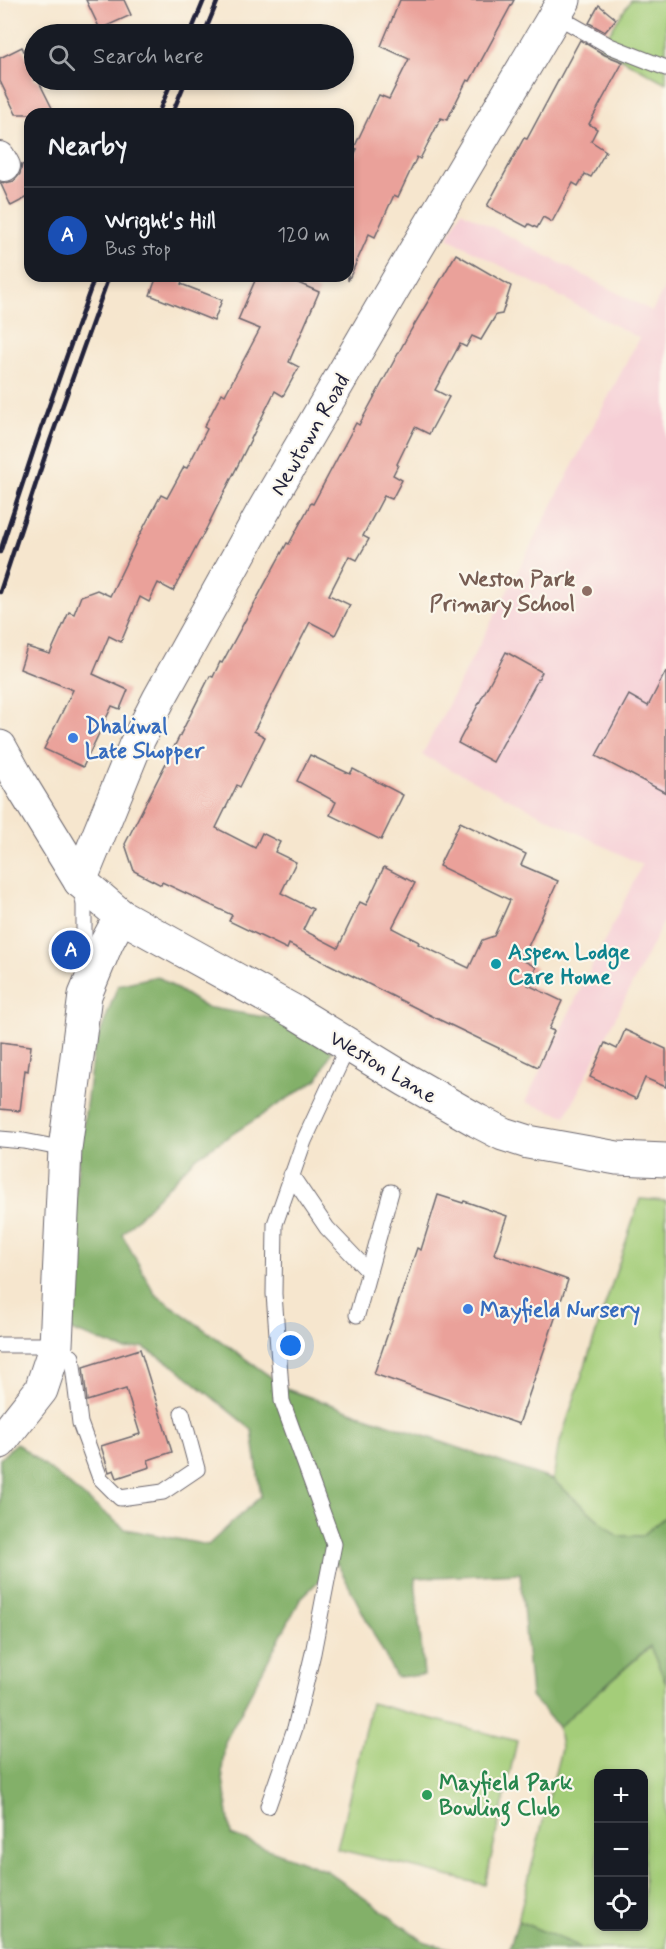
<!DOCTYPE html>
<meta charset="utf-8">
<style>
:root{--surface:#171b24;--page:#242831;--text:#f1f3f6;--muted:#9ea1a6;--line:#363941;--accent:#0f766e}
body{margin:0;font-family:Mynerve,sans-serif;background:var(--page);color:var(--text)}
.controls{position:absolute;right:18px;bottom:18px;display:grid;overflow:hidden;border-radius:12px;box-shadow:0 3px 9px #0003}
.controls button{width:54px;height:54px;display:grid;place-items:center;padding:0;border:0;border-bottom:2px solid var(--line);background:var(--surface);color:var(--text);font:30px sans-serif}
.you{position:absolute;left:291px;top:1346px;width:21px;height:21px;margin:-15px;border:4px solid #fff;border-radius:50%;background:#1a73e8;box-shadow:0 0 0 9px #1a73e833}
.badge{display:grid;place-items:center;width:39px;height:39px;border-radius:50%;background:var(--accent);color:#fff;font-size:20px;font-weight:700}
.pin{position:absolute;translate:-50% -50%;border:3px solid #fff;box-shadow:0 2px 6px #0006}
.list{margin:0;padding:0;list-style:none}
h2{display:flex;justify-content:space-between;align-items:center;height:78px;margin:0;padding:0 24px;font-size:26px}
h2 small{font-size:20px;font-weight:400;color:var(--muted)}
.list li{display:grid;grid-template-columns:39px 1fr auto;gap:18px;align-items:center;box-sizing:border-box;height:96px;padding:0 24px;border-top:2px solid var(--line)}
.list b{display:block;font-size:22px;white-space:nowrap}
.list p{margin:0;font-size:20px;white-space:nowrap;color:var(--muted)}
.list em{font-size:20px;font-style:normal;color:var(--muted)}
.icon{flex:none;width:33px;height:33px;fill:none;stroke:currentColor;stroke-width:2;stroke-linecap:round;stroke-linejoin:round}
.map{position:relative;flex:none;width:666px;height:1949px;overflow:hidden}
.search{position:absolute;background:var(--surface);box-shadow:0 3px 9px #0003;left:24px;top:24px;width:330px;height:66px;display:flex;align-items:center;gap:15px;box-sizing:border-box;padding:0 21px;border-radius:33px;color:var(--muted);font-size:22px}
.panel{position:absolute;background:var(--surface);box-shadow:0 3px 9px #0003;left:24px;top:108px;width:330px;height:174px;border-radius:18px}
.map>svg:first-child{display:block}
.built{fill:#f6cfd6}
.green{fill:#a4cd79;stroke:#63785a;stroke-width:1.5;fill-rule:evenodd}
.forest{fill:#83b069;stroke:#526952;stroke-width:1.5}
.building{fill:#eaa19a}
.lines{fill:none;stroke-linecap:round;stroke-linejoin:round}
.service-casing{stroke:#6c676e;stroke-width:17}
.minor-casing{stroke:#6c676e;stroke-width:32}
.tertiary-casing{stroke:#6c676e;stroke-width:35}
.service{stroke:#fff;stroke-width:15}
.minor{stroke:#fff;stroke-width:30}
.tertiary{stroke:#fff;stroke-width:33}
.rail{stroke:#22223b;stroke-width:4.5}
.education-dot{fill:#8d6e63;stroke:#fbf7ec;stroke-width:2}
.shop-dot{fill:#3f7fe0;stroke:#fbf7ec;stroke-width:2}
.culture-dot{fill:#0f9aa8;stroke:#fbf7ec;stroke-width:2}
.leisure-dot{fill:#2e9e5b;stroke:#fbf7ec;stroke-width:2}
.labels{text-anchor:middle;stroke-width:4.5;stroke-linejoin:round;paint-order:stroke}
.street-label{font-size:22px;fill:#22223b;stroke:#fbf7ec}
.education-label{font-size:22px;font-weight:bold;fill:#785e54;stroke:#fbf7ec;text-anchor:end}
.shop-label{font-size:22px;font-weight:bold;fill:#366cbe;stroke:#fbf7ec;text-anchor:start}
.culture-label{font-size:22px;font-weight:bold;fill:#0d838f;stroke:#fbf7ec;text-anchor:start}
.leisure-label{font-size:22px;font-weight:bold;fill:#27864d;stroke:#fbf7ec;text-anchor:start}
</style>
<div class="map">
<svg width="666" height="1949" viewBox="0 0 666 1949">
<rect width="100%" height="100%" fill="#fbf7ec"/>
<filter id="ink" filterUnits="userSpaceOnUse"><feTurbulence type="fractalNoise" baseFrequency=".0167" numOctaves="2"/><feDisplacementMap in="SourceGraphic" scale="12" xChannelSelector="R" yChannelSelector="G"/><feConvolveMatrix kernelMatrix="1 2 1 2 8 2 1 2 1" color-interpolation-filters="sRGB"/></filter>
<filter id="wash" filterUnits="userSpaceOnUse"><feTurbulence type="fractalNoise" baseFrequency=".008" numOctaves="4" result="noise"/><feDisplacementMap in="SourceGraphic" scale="24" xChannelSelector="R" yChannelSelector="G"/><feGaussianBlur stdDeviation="1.35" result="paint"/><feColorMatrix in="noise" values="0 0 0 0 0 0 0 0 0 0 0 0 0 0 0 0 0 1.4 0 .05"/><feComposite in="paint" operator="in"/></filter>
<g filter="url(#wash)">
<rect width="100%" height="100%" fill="#f6e6ce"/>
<path class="built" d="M 461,211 L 652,311 L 666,285 L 666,917 L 566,1116 L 525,1102 L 642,865 L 422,755 L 639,338 L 448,238 Z"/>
<g class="green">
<path d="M 631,0 L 666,0 L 666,83 L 600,47 Z"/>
<path d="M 640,1199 L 666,1201 L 666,1516 L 642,1536 L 617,1536 L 553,1480 L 558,1448 Z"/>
<path d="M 651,1646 L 666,1683 L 666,1949 L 582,1949 L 576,1945 L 518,1921 L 561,1749 L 558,1727 ZM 598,1774 L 644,1774 L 644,1926 L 598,1926 Z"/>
<path d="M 371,1703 L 517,1741 L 485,1885 L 337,1849 Z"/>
</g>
<g class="forest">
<path d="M 157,976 L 205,1007 L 288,1021 L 332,1051 L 318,1079 L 195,1158 L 122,1234 L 155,1294 L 289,1390 L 553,1480 L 617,1536 L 642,1536 L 666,1516 L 666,1683 L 650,1646 L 558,1727 L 531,1696 L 520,1573 L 415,1578 L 424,1675 L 396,1677 L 337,1563 L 301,1598 L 225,1742 L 222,1771 L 231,1835 L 327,1871 L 425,1942 L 452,1949 L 0,1949 L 0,1459 L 16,1443 L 125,1529 L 208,1545 L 261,1496 L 252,1430 L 174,1366 L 143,1347 L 125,1350 L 65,1328 L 77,1174 L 93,1053 L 118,985 Z"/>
<path d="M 518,1921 L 576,1945 L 582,1949 L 509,1949 Z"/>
</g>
<g id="blocks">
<g class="building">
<path d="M 86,0 L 124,0 L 131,15 L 100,29 Z"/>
<path d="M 400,0 L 514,0 L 470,81 L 467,80 L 447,120 L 441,118 L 420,159 L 417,157 L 398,197 L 394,195 L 375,237 L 369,234 L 348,281 L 348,168 L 357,149 L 354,148 L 379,95 L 389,99 L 409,59 L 381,46 Z"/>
<path d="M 599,5 L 616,19 L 605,32 L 589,23 Z"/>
<path d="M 580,40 L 605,55 L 623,62 L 589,124 L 597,129 L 591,141 L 606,151 L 591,177 L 585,174 L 578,186 L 573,183 L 552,222 L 543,217 L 537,228 L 529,224 L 527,227 L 487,206 L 524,138 L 527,139 Z"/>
<path d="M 22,47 L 34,73 L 34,80 L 38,80 L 55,114 L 16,114 L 0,81 L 0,58 Z"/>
<path d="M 30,161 L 30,196 L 11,206 L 0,182 L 5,183 L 14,181 L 20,174 L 22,165 Z"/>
<path d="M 456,254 L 511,286 L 502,314 L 496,315 L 481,340 L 472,336 L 466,347 L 460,344 L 435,390 L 449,397 L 429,434 L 415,427 L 397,464 L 398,465 L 393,475 L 402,480 L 392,499 L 384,496 L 363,536 L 369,539 L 357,560 L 349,556 L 329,595 L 350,605 L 335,635 L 310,622 L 254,731 L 265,737 L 240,787 L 237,785 L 216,828 L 255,848 L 262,833 L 280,842 L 275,852 L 296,862 L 281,893 L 313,909 L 303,930 L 338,948 L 360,902 L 366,905 L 384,867 L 415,883 L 392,928 L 419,942 L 418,944 L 469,968 L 482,940 L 494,936 L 510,900 L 439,866 L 460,822 L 526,854 L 521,865 L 558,881 L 522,960 L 536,967 L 528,985 L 562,1001 L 549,1029 L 554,1031 L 538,1067 L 440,1020 L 289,944 L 287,949 L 229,921 L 232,915 L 162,882 L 161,885 L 134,871 L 125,844 L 210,676 L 213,677 L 220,662 L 222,663 L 287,543 L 289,544 L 311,503 L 313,504 L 356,423 L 359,425 L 411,330 Z"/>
<path d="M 157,276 L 184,276 L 181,284 L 222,300 L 214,321 L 150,295 Z"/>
<path d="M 257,276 L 282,276 L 319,292 L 289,362 L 299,367 L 283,396 L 275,391 L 207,527 L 173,591 L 158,583 L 149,602 L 140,597 L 121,642 L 109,636 L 93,674 L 128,690 L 120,709 L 112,706 L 83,767 L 44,749 L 73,690 L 20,669 L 27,647 L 50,654 L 69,612 L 74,614 L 81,596 L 97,590 L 110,596 L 139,536 L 161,495 L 167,498 L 184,467 L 187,468 L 207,429 L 204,427 L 222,393 L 225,395 L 260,329 L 238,320 Z"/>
<path d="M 506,652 L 542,672 L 493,762 L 458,743 Z"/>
<path d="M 666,671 L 666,793 L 596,756 L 629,695 L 648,706 Z"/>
<path d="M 310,755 L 350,774 L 353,769 L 403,795 L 381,840 L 330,815 L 336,802 L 297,781 Z"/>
<path d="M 625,1030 L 666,1049 L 666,1087 L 645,1078 L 636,1099 L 590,1077 L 605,1043 L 617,1049 Z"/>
<path d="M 0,1042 L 31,1046 L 28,1071 L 25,1070 L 20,1111 L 0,1109 Z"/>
<path d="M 438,1195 L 463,1203 L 464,1201 L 507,1216 L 494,1254 L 568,1280 L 519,1424 L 374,1374 L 417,1248 L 421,1250 Z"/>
<path d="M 140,1349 L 172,1452 L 148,1460 L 150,1467 L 117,1478 L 114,1470 L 109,1472 L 101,1446 L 140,1434 L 126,1389 L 87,1401 L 83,1367 Z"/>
</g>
</g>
</g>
<g filter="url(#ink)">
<use href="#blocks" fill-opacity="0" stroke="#6c676e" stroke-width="1.5"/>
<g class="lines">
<g class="service-casing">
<g id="service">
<path d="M 555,15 L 610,46 L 666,68"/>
<path d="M 81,887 L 84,905 L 84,974"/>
<path d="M 0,1139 L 24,1141 L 65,1149"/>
<path d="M 291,1175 L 327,1228 L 369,1272"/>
<path d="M 357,1315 L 391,1192"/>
<path d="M 0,1345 L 56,1345 L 72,1357 L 80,1423 L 100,1478 L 120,1498 L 163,1492 L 197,1469 L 182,1413"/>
<path d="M 268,1806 L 295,1728 L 313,1653 L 334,1544 L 282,1401 L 274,1294 L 275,1224 L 304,1141 L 349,1044"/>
</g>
</g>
<g class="minor-casing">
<path id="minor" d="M 0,157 L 5,166"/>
</g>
<g class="tertiary-casing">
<g id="tertiary">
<path d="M 0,747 L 20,783 L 80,881 L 121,916 L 293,1011 L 406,1080 L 478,1121 L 503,1134 L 528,1142 L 617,1158 L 666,1160"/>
<path d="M 80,881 L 135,746 L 159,699 L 261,515 L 405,268 L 564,0"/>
<path d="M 0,1442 L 41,1390 L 56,1345 L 65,1149 L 85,995 L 107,942 L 121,916"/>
</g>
</g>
<use href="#service" class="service"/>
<use href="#minor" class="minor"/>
<use href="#tertiary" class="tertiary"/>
<g class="rail">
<path d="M 190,34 L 204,0"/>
<path d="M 204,34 L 218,0"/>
<path d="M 158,114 L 172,80"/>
<path d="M 172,114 L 186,80"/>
<path d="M 0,552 L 36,443 L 95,276"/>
<path d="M 0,592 L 50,441 L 109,276"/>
</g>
</g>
</g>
<circle class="education-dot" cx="587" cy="591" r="6"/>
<g class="shop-dot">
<circle cx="73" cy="738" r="6"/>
<circle cx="468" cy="1309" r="6"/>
</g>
<circle class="culture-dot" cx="496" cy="964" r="6"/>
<circle class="leisure-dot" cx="427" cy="1795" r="6"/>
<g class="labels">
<g class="street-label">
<text transform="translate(309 434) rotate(-60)" y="8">Newtown Road</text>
<text transform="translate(384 1066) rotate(31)" y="8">Weston Lane</text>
</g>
<g class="education-label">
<text x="575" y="586">Weston Park<tspan x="575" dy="25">Primary School</tspan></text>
</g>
<g class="shop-label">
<text x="85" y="733">Dhaliwal<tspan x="85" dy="25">Late Shopper</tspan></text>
<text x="480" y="1317">Mayfield Nursery</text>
</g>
<g class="culture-label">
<text x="508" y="959">Aspen Lodge<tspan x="508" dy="25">Care Home</tspan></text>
</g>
<g class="leisure-label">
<text x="439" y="1790">Mayfield Park<tspan x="439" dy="25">Bowling Club</tspan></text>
</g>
</g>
</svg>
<div class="controls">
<button>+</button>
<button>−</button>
<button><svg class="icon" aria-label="locate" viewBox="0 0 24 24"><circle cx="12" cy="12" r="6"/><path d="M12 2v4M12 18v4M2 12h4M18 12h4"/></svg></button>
</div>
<div class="you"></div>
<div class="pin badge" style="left:71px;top:950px;background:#1a4fb4">A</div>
<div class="search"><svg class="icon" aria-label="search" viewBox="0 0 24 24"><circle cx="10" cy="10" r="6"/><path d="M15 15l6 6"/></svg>Search here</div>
<section class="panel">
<h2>Nearby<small></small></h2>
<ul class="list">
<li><span class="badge" style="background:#1a4fb4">A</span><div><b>Wright's Hill</b><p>Bus stop</p></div><em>120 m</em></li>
</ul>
</section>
</div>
